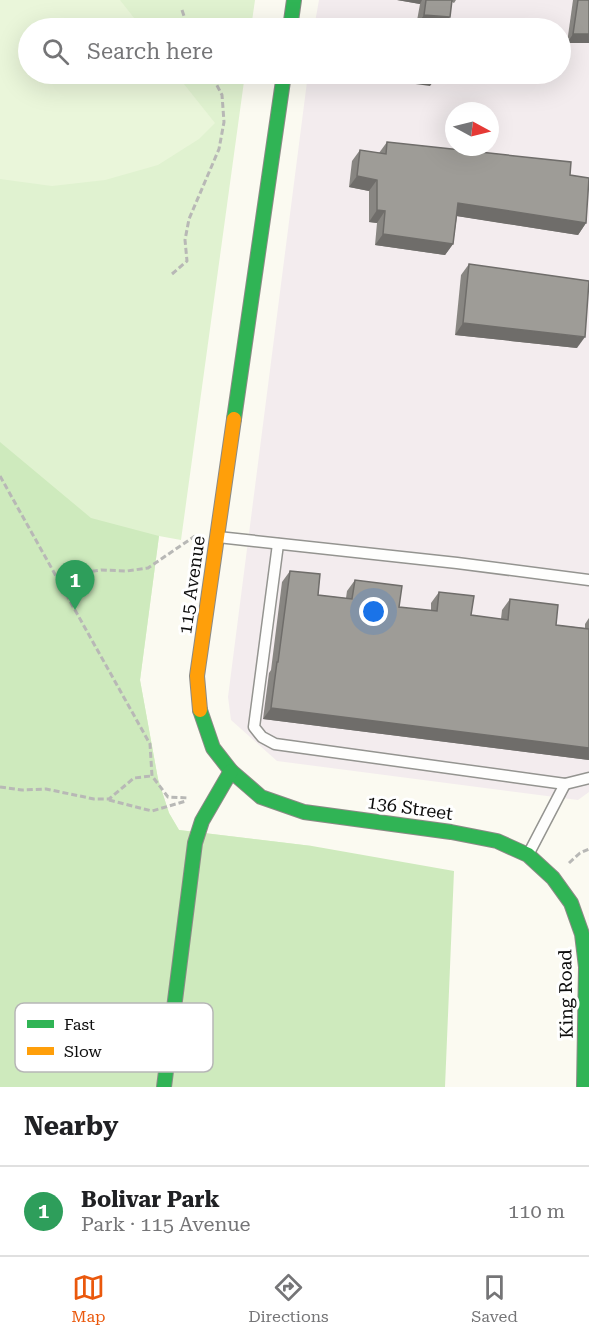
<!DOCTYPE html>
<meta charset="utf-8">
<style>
:root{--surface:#fff;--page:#f6f6f6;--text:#202124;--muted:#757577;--line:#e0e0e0;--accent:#ea580c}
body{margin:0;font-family:"Roboto Serif",serif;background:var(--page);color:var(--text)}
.compass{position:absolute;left:445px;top:102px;width:54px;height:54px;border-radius:50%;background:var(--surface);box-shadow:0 6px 24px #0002;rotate:97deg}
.you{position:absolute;left:374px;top:612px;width:21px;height:21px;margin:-15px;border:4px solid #fff;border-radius:50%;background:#1a73e8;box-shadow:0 0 0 9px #1a73e833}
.badge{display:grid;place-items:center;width:39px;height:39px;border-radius:50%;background:var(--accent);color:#fff;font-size:20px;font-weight:700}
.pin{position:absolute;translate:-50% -50px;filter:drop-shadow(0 2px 3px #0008)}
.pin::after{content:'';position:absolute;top:32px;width:21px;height:18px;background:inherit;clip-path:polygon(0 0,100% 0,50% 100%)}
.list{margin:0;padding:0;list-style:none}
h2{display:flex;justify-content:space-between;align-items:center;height:78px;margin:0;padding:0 24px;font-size:26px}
h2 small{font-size:20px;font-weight:400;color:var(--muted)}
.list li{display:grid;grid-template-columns:39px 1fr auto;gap:18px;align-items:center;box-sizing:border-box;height:90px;padding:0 24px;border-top:2px solid var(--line)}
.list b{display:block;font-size:22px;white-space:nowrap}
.list p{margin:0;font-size:20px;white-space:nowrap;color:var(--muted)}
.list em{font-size:20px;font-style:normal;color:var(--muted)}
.icon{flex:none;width:33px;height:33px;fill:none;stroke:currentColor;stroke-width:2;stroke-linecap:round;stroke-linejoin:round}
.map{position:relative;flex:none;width:589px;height:1087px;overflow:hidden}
.search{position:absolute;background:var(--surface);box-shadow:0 6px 24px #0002;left:18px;right:18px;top:18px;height:66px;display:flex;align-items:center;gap:15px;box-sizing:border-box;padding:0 21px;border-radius:33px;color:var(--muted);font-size:22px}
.sheet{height:168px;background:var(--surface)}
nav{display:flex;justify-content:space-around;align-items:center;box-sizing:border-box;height:84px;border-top:2px solid var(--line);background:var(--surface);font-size:16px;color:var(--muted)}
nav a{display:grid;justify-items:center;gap:3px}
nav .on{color:var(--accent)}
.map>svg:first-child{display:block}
.industrial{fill:#f3ecee;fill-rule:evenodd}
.green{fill:#e0f2d0}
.forest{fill:#ceeabd}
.pitch{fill:#eaf6da}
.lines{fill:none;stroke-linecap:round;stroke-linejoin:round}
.lane-casing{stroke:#949490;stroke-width:13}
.fast-casing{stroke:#8b8a86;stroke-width:16}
.slow-casing{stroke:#8b8a86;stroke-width:16}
.path{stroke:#b8b8b6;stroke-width:3;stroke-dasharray:6 3;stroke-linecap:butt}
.lane{stroke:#fefefd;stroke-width:10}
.fast{stroke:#30b455;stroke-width:14}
.slow{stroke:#ff9f0a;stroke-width:14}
.wall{fill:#888682}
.shaded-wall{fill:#6f6d6a}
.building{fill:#9e9c97;stroke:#6f6d6a;stroke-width:1.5}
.labels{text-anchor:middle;stroke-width:6;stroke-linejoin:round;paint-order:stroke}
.street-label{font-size:18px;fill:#0d0d0d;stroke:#fff}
.key{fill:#fff;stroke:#b6b6b6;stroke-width:1.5}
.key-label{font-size:16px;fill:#0d0d0d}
</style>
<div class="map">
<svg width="589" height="1087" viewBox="0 0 589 1087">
<rect width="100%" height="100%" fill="#fbfaf1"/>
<path class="industrial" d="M 319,0 L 589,0 L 589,792 L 578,800 L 277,761 L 231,720 L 228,697 L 308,74 L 560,74 L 560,28 L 314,28 ZM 454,111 L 490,111 L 490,147 L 454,147 Z"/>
<path class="green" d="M 0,0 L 255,0 L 251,28 L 28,28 L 28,74 L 245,74 L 181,540 L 159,536 L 140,680 L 158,779 L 169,813 L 179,830 L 312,846 L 0,1087 Z"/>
<path class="forest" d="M 0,442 L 91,518 L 159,536 L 140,680 L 158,779 L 169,813 L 179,830 L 312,846 L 454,871 L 445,1087 L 0,1087 Z"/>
<path class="pitch" d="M 0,0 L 120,0 L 142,28 L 28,28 L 28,74 L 176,74 L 215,123 L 199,139 L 158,165 L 105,180 L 52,186 L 0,179 Z"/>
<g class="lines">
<g class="lane-casing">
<g id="lane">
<path d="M 218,537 L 457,563 L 589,580"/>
<path d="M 278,544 L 254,727 L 262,737 L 275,744 L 565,784 L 589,778"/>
<path d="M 529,853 L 565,784"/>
</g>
</g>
<g class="fast-casing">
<g id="fast">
<path d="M 290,28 L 294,0"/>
<path d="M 234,419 L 284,74"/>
<path d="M 200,710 L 213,748 L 231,771 L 261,797 L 304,812 L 451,832 L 497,841 L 528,855 L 553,878 L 571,903 L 582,934 L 586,967 L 584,1087"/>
<path d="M 164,1087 L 195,843 L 202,821 L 231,771"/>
</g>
</g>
<g class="slow-casing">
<path id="slow" d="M 200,710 L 197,676 L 234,419"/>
</g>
<g class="path">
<path d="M 182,10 L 188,28"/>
<path d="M 172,274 L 187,261 L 185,240 L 189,219 L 219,149 L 224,122 L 222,95 L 211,74"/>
<path d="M 0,476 L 150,744 L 152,776 L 168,797 L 189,798"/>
<path d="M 65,592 L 79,574 L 87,572 L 101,570 L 127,571 L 148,568 L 195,536"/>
<path d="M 0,787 L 22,790 L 46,789 L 94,799 L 109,799 L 134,778 L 151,776"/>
<path d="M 109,800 L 152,811 L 186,801"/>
<path d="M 569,863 L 580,853 L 589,849"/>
</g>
<use href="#lane" class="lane"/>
<use href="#fast" class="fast"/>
<use href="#slow" class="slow"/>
</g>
<g class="wall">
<path d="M 397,0 L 456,0 L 454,3 L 452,2 L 416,26 L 420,4 Z"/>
<path d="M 573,0 L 589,0 L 589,43 L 567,43 Z"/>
<path d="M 387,142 L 570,175 L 586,223 L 578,235 L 457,216 L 453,244 L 445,255 L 375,245 L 377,223 L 369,222 L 369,191 L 349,187 L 352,161 L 360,150 L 379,153 Z"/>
<path d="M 469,264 L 577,348 L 455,335 L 461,275 Z"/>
<path d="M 290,571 L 318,595 L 346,598 L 347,591 L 355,580 L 399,607 L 431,611 L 431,603 L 439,592 L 471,615 L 501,619 L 502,610 L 510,599 L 556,625 L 585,628 L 585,624 L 589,618 L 589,760 L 263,719 L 269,673 L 271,670 L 282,582 Z"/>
</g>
<g class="shaded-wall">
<path d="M 397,0 L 422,0 L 420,4 Z"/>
<path d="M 424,15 L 450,17 L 442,28 L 416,26 Z"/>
<path d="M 573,34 L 589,34 L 589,43 L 567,43 Z"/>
<path d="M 343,74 L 409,74 L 436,78 L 430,86 Z"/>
<path d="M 357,176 L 377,180 L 369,191 L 349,187 Z"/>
<path d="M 458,203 L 586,223 L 578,235 L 450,215 Z"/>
<path d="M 377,210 L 385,211 L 377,223 L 369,222 Z"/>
<path d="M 383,234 L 453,244 L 445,255 L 375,245 Z"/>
<path d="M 463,323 L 585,337 L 577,348 L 455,335 Z"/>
<path d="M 271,708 L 589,748 L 589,760 L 263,719 Z"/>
</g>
<g class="building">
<path d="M 426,0 L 452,0 L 450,17 L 424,15 Z"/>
<path d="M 578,0 L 589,0 L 589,34 L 573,34 Z"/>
<path d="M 409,74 L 436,74 L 436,78 Z"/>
<path d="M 387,142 L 571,162 L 570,175 L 589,178 L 586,223 L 458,203 L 453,244 L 383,234 L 385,211 L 377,210 L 377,180 L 357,176 L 360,150 L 386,154 Z"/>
<path d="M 469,264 L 589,281 L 585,337 L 463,323 Z"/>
<path d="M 290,571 L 320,574 L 318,595 L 352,599 L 355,580 L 402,586 L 399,607 L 437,611 L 439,592 L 474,596 L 471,615 L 508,620 L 510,599 L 558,605 L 556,625 L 589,629 L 589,748 L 271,708 L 277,662 L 278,662 Z"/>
</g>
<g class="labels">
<g class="street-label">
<text transform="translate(192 585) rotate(-82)" y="6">115 Avenue</text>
<text transform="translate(410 808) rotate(8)" y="6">136 Street</text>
<text transform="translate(566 994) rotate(-91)" y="6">King Road</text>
</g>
</g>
<rect x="15" y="1003" width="198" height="69" rx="9" class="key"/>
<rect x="27" y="1020" width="27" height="8" fill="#30b455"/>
<rect x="27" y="1047" width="27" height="8" fill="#ff9f0a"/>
<g class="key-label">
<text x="64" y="1030">Fast</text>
<text x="64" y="1057">Slow</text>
</g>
</svg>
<svg class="compass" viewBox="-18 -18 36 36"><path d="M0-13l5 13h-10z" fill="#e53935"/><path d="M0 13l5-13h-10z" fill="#757577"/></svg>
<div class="you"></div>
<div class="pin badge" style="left:75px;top:610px;background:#2e9e5b">1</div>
<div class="search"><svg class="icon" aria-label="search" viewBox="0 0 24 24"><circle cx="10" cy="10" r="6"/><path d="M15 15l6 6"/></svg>Search here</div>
</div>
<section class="sheet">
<h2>Nearby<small></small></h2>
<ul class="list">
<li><span class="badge" style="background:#2e9e5b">1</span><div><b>Bolivar Park</b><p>Park · 115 Avenue</p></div><em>110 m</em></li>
</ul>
</section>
<nav>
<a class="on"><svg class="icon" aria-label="map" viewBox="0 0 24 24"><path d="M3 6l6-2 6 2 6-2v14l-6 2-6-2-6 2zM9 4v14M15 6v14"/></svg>Map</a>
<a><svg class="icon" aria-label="directions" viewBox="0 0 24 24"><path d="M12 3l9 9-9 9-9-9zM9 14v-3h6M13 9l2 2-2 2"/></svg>Directions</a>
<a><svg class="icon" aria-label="saved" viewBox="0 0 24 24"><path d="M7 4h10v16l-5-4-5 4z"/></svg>Saved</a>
</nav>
